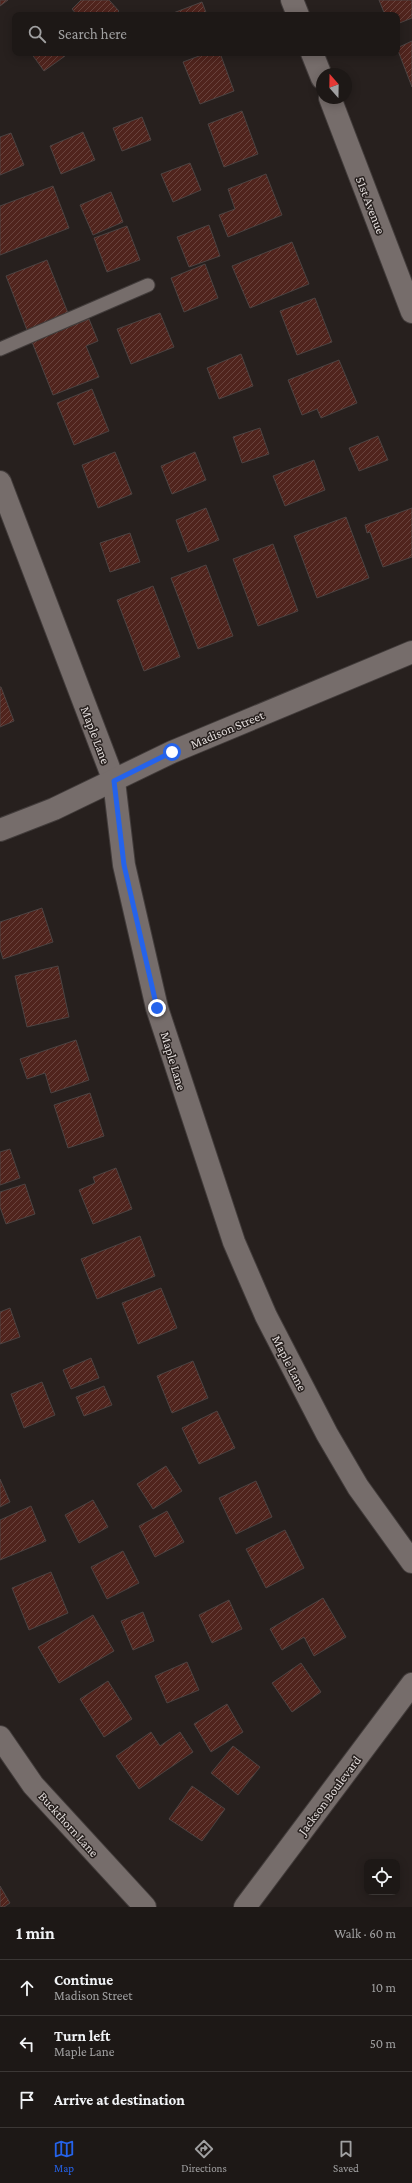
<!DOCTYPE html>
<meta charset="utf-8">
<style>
:root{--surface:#1d1816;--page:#25211f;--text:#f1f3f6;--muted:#a0a0a1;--line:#3b3735;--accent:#2563eb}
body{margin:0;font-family:"Crimson Pro",serif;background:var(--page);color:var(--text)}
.controls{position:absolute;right:12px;bottom:12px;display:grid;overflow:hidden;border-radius:8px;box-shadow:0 2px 10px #0003}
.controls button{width:36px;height:36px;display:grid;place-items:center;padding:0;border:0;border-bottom:1px solid var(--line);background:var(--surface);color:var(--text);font:20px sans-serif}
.compass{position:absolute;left:316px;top:68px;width:36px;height:36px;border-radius:50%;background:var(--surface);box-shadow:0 2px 10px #0003;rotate:340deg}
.stop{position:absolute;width:12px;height:12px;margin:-9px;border:3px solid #2563eb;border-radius:50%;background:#fff}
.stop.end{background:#2563eb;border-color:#fff;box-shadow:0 1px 4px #0008}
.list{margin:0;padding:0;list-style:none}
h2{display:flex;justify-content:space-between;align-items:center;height:52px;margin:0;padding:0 16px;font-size:17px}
h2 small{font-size:13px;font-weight:400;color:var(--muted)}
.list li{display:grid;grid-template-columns:26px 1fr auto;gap:12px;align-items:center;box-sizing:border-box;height:56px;padding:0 16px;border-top:1px solid var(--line)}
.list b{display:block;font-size:15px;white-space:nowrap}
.list p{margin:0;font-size:13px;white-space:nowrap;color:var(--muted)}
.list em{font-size:13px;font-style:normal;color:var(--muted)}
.icon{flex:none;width:22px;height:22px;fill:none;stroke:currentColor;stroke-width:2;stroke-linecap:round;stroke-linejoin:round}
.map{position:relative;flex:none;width:412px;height:1907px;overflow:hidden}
.search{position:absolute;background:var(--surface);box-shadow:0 2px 10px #0003;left:12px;right:12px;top:12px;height:44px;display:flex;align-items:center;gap:10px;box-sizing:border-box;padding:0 14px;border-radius:8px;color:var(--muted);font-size:15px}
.sheet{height:220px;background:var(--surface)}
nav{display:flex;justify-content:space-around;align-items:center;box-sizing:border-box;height:56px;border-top:1px solid var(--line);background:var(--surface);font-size:11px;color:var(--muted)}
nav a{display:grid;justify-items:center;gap:2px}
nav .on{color:var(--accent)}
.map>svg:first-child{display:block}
.building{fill:url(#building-hatch);stroke:#4c4342}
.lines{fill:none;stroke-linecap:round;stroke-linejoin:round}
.lane-casing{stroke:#423c3b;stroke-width:15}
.street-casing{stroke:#423c3b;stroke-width:24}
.lane{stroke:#766d6b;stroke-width:13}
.street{stroke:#766d6b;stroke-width:22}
.route{stroke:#2563eb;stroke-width:5}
.labels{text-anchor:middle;stroke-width:3;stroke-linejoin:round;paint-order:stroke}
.street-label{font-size:13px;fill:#e2dcdb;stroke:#27201e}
</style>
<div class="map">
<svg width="412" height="1907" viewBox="0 0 412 1907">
<defs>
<pattern id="building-hatch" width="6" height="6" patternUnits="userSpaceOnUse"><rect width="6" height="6" fill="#50241d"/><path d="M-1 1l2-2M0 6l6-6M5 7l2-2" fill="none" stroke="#69433d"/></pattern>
</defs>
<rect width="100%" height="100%" fill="#27201e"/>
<g class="building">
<path d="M 0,0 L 8,0 L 0,6 Z"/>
<path d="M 81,0 L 109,0 L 119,11 L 115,15 L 77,15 L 72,9 Z"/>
<path d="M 379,0 L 412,0 L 412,18 L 397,24 L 397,15 L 385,15 Z"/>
<path d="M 202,2 L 207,15 L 168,15 Z"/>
<path d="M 412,41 L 412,87 L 397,48 Z"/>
<path d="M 31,53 L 63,53 L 65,56 L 44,71 Z"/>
<path d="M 207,53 L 220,53 L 234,91 L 200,104 L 183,62 Z"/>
<path d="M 242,111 L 258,154 L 224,167 L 208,124 Z"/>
<path d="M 142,117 L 151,140 L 122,151 L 113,128 Z"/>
<path d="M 83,132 L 95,160 L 61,174 L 50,146 Z"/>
<path d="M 11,133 L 24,165 L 0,175 L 0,137 Z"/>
<path d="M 190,163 L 201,190 L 173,202 L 161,174 Z"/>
<path d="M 266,174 L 282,215 L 228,237 L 219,215 L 235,209 L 228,189 Z"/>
<path d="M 53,186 L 69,228 L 0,255 L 0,206 Z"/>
<path d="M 111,192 L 123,222 L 93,235 L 80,205 Z"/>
<path d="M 209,225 L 220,256 L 189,267 L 177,237 Z"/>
<path d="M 127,226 L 140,260 L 107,272 L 94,238 Z"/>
<path d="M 292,242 L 309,284 L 250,308 L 232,266 Z"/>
<path d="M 47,260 L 68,313 L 27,330 L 6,276 Z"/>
<path d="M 205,264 L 218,298 L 184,312 L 171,278 Z"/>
<path d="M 315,298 L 332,342 L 297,355 L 280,311 Z"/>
<path d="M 160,313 L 174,347 L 131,364 L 117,329 Z"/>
<path d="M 89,319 L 98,341 L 86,346 L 99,377 L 53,395 L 32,342 Z"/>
<path d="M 241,354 L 253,386 L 219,399 L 207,368 Z"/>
<path d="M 339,360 L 357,403 L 321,418 L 317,409 L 302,415 L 288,380 Z"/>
<path d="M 92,389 L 109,431 L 74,445 L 57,403 Z"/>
<path d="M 260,428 L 269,454 L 242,463 L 233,437 Z"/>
<path d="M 378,436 L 388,460 L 359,471 L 349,448 Z"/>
<path d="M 115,452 L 132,494 L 98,508 L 82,465 Z"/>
<path d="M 195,452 L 206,480 L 172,494 L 161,466 Z"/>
<path d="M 314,460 L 325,490 L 285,506 L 273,476 Z"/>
<path d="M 206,508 L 219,540 L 188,552 L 176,520 Z"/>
<path d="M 412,508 L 412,557 L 383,567 L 370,532 L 367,533 L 365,525 Z"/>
<path d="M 346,517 L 369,578 L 317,598 L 294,536 Z"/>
<path d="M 130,533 L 140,562 L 110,572 L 100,543 Z"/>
<path d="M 273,544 L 298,611 L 258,626 L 233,559 Z"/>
<path d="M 206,565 L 233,636 L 198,649 L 171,578 Z"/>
<path d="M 153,586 L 180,657 L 144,671 L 117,600 Z"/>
<path d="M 0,687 L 1,687 L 14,721 L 0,727 Z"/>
<path d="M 42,908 L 53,942 L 3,959 L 0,949 L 0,922 Z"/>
<path d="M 58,966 L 69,1017 L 27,1027 L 15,976 Z"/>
<path d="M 76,1040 L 89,1080 L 51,1093 L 45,1073 L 27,1079 L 20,1059 Z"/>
<path d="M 90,1093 L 104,1136 L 68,1148 L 54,1105 Z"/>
<path d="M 10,1149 L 20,1178 L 0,1185 L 0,1152 Z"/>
<path d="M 116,1168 L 132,1209 L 93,1224 L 79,1190 L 95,1183 L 93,1177 Z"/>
<path d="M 25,1184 L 35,1214 L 6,1224 L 0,1207 L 0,1192 Z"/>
<path d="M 140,1236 L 155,1276 L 97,1299 L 81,1259 Z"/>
<path d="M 161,1288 L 177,1328 L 138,1344 L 122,1303 Z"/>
<path d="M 10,1308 L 20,1337 L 0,1344 L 0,1312 Z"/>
<path d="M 91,1358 L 99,1378 L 71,1389 L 63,1370 Z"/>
<path d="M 193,1361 L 208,1398 L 172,1413 L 157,1376 Z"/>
<path d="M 42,1382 L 55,1415 L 24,1428 L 11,1394 Z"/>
<path d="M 104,1386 L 112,1405 L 84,1416 L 76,1397 Z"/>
<path d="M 217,1411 L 235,1448 L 199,1464 L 182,1428 Z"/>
<path d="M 166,1466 L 182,1491 L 153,1509 L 137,1484 Z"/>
<path d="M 0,1479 L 10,1502 L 0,1507 Z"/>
<path d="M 256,1481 L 272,1517 L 236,1534 L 219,1498 Z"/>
<path d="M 93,1500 L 108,1527 L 79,1543 L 65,1515 Z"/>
<path d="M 31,1506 L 46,1541 L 0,1560 L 0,1520 Z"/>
<path d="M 167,1511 L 184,1542 L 155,1557 L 139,1526 Z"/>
<path d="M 285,1530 L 304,1568 L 266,1588 L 246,1549 Z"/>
<path d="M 123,1551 L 139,1583 L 107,1599 L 91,1567 Z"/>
<path d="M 51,1572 L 68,1613 L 29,1630 L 12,1588 Z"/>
<path d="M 323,1598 L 346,1637 L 314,1656 L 304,1637 L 282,1650 L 270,1629 Z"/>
<path d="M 229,1600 L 242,1629 L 212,1643 L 199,1615 Z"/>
<path d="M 143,1612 L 154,1641 L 133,1650 L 121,1621 Z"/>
<path d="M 93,1615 L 114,1651 L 59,1683 L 38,1647 Z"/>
<path d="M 187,1662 L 199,1690 L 167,1703 L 155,1676 Z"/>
<path d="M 301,1663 L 321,1692 L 292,1712 L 272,1683 Z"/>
<path d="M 108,1681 L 132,1719 L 104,1737 L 80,1699 Z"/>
<path d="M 227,1704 L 243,1732 L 211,1752 L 194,1724 Z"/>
<path d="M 151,1732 L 160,1746 L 180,1732 L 193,1752 L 139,1789 L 116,1756 Z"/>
<path d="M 233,1746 L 260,1767 L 238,1795 L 211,1773 Z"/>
<path d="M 192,1786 L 225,1809 L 202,1841 L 169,1819 Z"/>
<path d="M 0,1886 L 10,1903 L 4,1907 L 0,1907 Z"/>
</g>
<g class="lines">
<g class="lane-casing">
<path id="lane" d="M 0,349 L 148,285"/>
</g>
<g class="street-casing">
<g id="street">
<path d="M 292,0 L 298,15"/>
<path d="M 312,53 L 322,78"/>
<path d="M 330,98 L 412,312"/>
<path d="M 0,482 L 114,781 L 124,865 L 157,1008 L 234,1242 L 266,1316 L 327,1434 L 358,1487 L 412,1562"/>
<path d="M 0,830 L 54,809 L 172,752 L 412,652"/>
<path d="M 0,1737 L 33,1785 L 145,1907"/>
<path d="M 245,1907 L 412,1684"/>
</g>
</g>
<use href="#lane" class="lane"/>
<use href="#street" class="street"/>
</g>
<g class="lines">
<path class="route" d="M 157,1008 L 124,865 L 114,781 L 172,752"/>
</g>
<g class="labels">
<g class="street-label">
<text transform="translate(371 205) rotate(69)" y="5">51st Avenue</text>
<text transform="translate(227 729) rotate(-23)" y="5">Madison Street</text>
<text transform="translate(96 735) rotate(69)" y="5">Maple Lane</text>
<text transform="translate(174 1061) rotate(73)" y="5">Maple Lane</text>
<text transform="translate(290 1363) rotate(63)" y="5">Maple Lane</text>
<text transform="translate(329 1795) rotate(-53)" y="5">Jackson Boulevard</text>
<text transform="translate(69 1824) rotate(48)" y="5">Buckthorn Lane</text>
</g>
</g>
</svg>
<div class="controls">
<button><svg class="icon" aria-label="locate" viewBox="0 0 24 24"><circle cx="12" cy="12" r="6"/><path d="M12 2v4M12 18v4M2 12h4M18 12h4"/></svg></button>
</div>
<svg class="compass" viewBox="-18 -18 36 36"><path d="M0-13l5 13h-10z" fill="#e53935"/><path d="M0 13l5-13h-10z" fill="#a0a0a1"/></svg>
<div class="stop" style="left:172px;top:752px"></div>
<div class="stop end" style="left:157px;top:1008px"></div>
<div class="search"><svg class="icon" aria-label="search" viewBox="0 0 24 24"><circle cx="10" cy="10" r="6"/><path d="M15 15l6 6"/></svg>Search here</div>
</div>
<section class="sheet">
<h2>1 min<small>Walk · 60 m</small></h2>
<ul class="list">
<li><svg class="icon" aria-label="ahead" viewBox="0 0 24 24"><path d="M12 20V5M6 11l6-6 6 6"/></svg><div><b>Continue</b><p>Madison Street</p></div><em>10 m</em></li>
<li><svg class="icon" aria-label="left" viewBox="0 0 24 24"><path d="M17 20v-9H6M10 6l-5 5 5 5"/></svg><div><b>Turn left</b><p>Maple Lane</p></div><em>50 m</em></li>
<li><svg class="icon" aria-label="arrive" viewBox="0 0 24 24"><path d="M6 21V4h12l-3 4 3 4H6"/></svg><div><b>Arrive at destination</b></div></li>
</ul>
</section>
<nav>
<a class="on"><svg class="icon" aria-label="map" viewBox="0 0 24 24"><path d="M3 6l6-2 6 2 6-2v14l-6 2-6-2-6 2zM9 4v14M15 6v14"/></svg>Map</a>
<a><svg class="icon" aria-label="directions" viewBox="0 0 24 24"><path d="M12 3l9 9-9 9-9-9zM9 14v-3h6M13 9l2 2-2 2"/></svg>Directions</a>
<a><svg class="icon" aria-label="saved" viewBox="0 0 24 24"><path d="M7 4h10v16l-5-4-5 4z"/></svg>Saved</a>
</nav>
